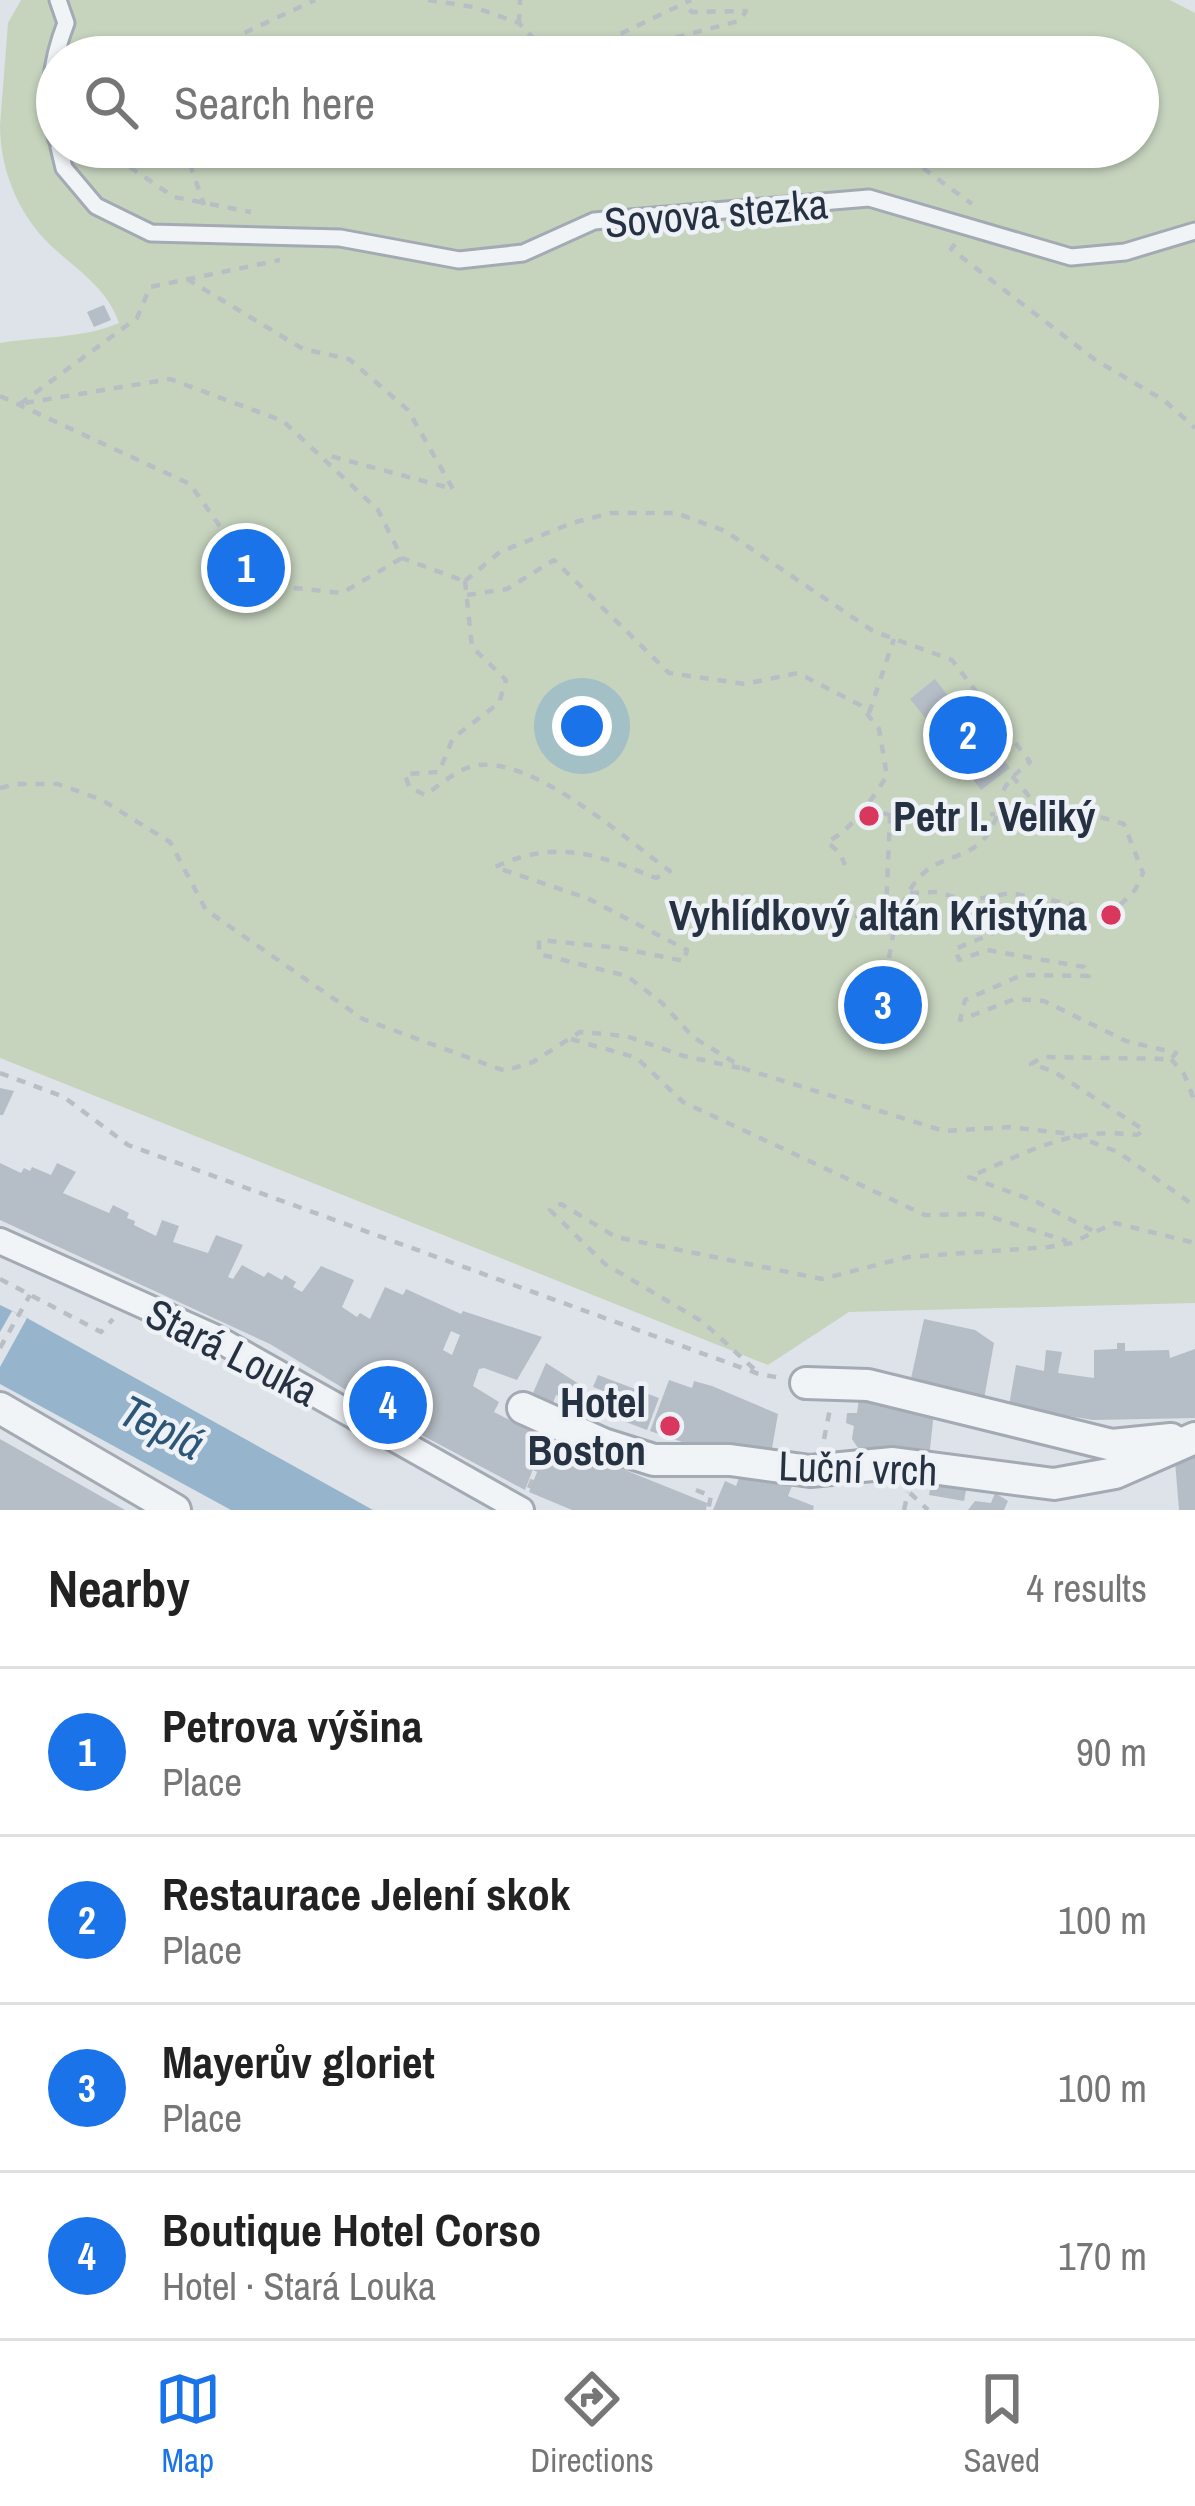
<!DOCTYPE html>
<meta charset="utf-8">
<style>
:root{--surface:#fff;--page:#f2f2f2;--text:#222;--muted:#767676;--line:#e0e0e0;--accent:#1a73e8}
body{margin:0;font-family:"Archivo Narrow",sans-serif;background:var(--page);color:var(--text)}
.you{position:absolute;left:582px;top:726px;width:42px;height:42px;margin:-30px;border:9px solid #fff;border-radius:50%;background:#1a73e8;box-shadow:0 0 0 18px #1a73e833}
.badge{display:grid;place-items:center;width:78px;height:78px;border-radius:50%;background:var(--accent);color:#fff;font-size:39px;font-weight:700}
.pin{position:absolute;translate:-50% -50%;border:6px solid #fff;box-shadow:0 3px 12px #0006}
.list{margin:0;padding:0;list-style:none}
h2{display:flex;justify-content:space-between;align-items:center;height:156px;margin:0;padding:0 48px;font-size:51px}
h2 small{font-size:39px;font-weight:400;color:var(--muted)}
.list li{display:grid;grid-template-columns:78px 1fr auto;gap:36px;align-items:center;box-sizing:border-box;height:168px;padding:0 48px;border-top:3px solid var(--line)}
.list b{display:block;font-size:45px;white-space:nowrap}
.list p{margin:0;font-size:39px;white-space:nowrap;color:var(--muted)}
.list em{font-size:39px;font-style:normal;color:var(--muted)}
.icon{flex:none;width:66px;height:66px;fill:none;stroke:currentColor;stroke-width:2;stroke-linecap:round;stroke-linejoin:round}
.map{position:relative;flex:none;width:1195px;height:1510px;overflow:hidden}
.search{position:absolute;background:var(--surface);box-shadow:0 3px 9px #0004;left:36px;right:36px;top:36px;height:132px;display:flex;align-items:center;gap:30px;box-sizing:border-box;padding:0 42px;border-radius:66px;color:var(--muted);font-size:45px}
.sheet{height:828px;background:var(--surface)}
nav{display:flex;justify-content:space-around;align-items:center;box-sizing:border-box;height:168px;border-top:3px solid var(--line);background:var(--surface);font-size:33px;color:var(--muted)}
nav a{display:grid;justify-items:center;gap:6px}
nav .on{color:var(--accent)}
.map>svg:first-child{display:block}
.green{fill:#c6d4be;fill-rule:evenodd}
.water{fill:#96b5cc}
.pier{fill:#dee3e9}
.building{fill:#b5bdc6;fill-rule:evenodd}
.lines{fill:none;stroke-linecap:round;stroke-linejoin:round}
.service-casing{stroke:#a3aab3;stroke-width:21}
.pedestrian-casing{stroke:#a3aab3;stroke-width:30}
.minor-casing{stroke:#a3aab3;stroke-width:36}
.path{stroke:#b8bec4;stroke-width:4.5;stroke-dasharray:9 9;stroke-linecap:butt}
.service{stroke:#f1f4f7;stroke-width:15}
.pedestrian{stroke:#f1f4f7;stroke-width:24}
.minor{stroke:#f1f4f7;stroke-width:30}
.poi-dot{fill:#da375f;stroke:#eef2f6;stroke-width:4.5}
.labels{text-anchor:middle;stroke-width:9;stroke-linejoin:round;paint-order:stroke}
.street-label{font-size:42px;fill:#263241;stroke:#eef2f6}
.poi-label{font-size:42px;font-weight:bold;fill:#263241;stroke:#eef2f6;text-anchor:end}
.water-label{font-size:45px;font-style:italic;fill:#2c5678;stroke:#eef2f6}
</style>
<div class="map">
<svg width="1195" height="1510" viewBox="0 0 1195 1510">
<rect width="100%" height="100%" fill="#dee3e9"/>
<path class="green" d="M 21,0 L 1170,0 L 1195,13 L 1195,1303 L 849,1312 L 768,1365 L 0,1058 L 0,343 C 41,336 81,339 119,323 C 108,291 83,274 58,252 C 21,221 0,173 0,125 L 8,23 ZM 57,57 L 1138,57 L 1138,147 L 57,147 Z"/>
<path class="water" d="M 0,1305 L 27,1318 L 373,1510 L 231,1510 L 0,1384 Z"/>
<path class="pier" d="M 12,1311 L 27,1318 L 0,1367 L 0,1332 Z"/>
<g class="building">
<path d="M 104,305 L 111,320 L 94,327 L 87,312 Z"/>
<path d="M 935,679 L 961,713 L 965,709 L 980,728 L 988,722 L 1002,741 L 994,747 L 1010,768 L 981,790 L 959,761 L 948,769 L 933,750 L 944,741 L 910,699 Z"/>
<circle cx="1111" cy="916" r="12"/>
<circle cx="883" cy="1005" r="10"/>
<path d="M 0,1088 L 14,1091 L 3,1115 L 0,1115 Z"/>
<path d="M 0,1163 L 21,1173 L 24,1168 L 30,1171 L 32,1167 L 51,1175 L 57,1163 L 76,1172 L 63,1193 L 109,1213 L 113,1205 L 129,1213 L 127,1218 L 135,1221 L 134,1225 L 156,1236 L 162,1220 L 179,1226 L 173,1242 L 208,1253 L 216,1235 L 243,1245 L 228,1277 L 233,1279 L 242,1265 L 264,1277 L 268,1272 L 282,1280 L 285,1275 L 296,1282 L 293,1287 L 302,1292 L 321,1266 L 354,1280 L 342,1307 L 357,1317 L 360,1313 L 370,1319 L 385,1287 L 403,1295 L 406,1289 L 461,1314 L 463,1311 L 542,1337 L 517,1380 L 484,1368 L 479,1369 L 473,1386 L 499,1402 L 494,1412 L 545,1438 L 525,1490 L 416,1432 L 270,1344 L 0,1220 ZM 451,1331 L 460,1335 L 452,1355 L 443,1350 Z"/>
<path d="M 924,1319 L 975,1330 L 994,1343 L 984,1399 L 910,1383 Z"/>
<path d="M 1117,1343 L 1125,1343 L 1125,1351 L 1169,1350 L 1170,1358 L 1195,1349 L 1195,1418 L 1093,1420 L 1009,1406 L 1016,1365 L 1044,1371 L 1046,1350 L 1062,1352 L 1058,1373 L 1094,1378 L 1094,1350 L 1117,1349 Z"/>
<path d="M 546,1363 L 579,1384 L 572,1401 L 556,1395 L 551,1408 L 530,1400 Z"/>
<path d="M 598,1375 L 659,1398 L 647,1430 L 602,1413 L 609,1393 L 593,1387 Z"/>
<path d="M 669,1380 L 692,1388 L 694,1381 L 712,1386 L 778,1414 L 770,1460 L 720,1455 L 650,1431 Z"/>
<path d="M 859,1398 L 934,1412 L 929,1458 L 858,1448 L 852,1439 L 854,1426 L 846,1423 L 847,1413 L 857,1413 Z"/>
<path d="M 0,1439 L 125,1510 L 0,1510 Z"/>
<path d="M 550,1440 L 707,1503 L 706,1510 L 572,1510 L 529,1492 Z"/>
<path d="M 1195,1456 L 1195,1510 L 1179,1510 L 1175,1461 Z"/>
<path d="M 742,1470 L 795,1478 L 788,1496 L 814,1506 L 813,1510 L 713,1510 L 725,1481 L 736,1486 Z"/>
<path d="M 933,1472 L 967,1485 L 964,1501 L 929,1495 Z"/>
<path d="M 995,1493 L 1008,1501 L 1004,1510 L 968,1510 L 975,1501 L 991,1503 Z"/>
</g>
<g class="lines">
<g class="service-casing">
<g id="service">
<path d="M 57,140 C 47,98 50,64 66,23 L 58,0"/>
<path d="M 59,147 L 64,168 L 96,206 L 151,233 L 340,238 L 459,260 L 523,253 L 594,221 L 869,198 L 1071,257 L 1125,252 L 1195,231"/>
</g>
</g>
<g class="pedestrian-casing">
<path id="pedestrian" d="M 0,1241 L 216,1338 L 521,1510"/>
</g>
<g class="minor-casing">
<g id="minor">
<path d="M 806,1383 L 868,1385 L 1112,1445 L 1171,1439"/>
<path d="M 0,1408 L 175,1510"/>
<path d="M 523,1408 L 603,1444 L 654,1460 L 730,1460 L 810,1471 L 893,1463 L 1054,1484 L 1115,1473 L 1195,1438"/>
</g>
</g>
<g class="path">
<path d="M 428,0 L 474,7 L 519,23 L 551,57"/>
<path d="M 519,23 L 520,0"/>
<path d="M 588,53 L 607,55 L 739,21 L 746,11 L 692,12 L 683,4"/>
<path d="M 218,57 L 244,33 L 315,0"/>
<path d="M 572,57 L 691,0"/>
<path d="M 100,147 L 174,197 L 251,212"/>
<path d="M 184,147 L 204,205"/>
<path d="M 894,147 L 972,204"/>
<path d="M 955,244 L 951,249 L 1094,359 L 1165,401 L 1195,428"/>
<path d="M 187,279 L 303,349 L 349,359 L 408,410 L 453,489 L 323,454"/>
<path d="M 0,396 L 190,484 L 238,552 L 285,587 L 342,593 L 402,558"/>
<path d="M 25,403 L 170,379 L 283,421 L 378,510 L 402,558 L 464,581"/>
<path d="M 20,404 L 137,318 L 150,287 L 280,260"/>
<path d="M 465,581 L 472,647 L 506,680 L 499,703 L 453,738 L 439,772 L 405,774 L 409,787 L 425,795 C 439,786 456,770 473,766 C 530,753 625,839 670,871 L 656,878 C 597,854 556,839 495,867 L 587,898 L 687,950 L 684,961 L 620,948 L 539,940 L 539,954 L 627,976 L 662,1003 L 693,1037 L 745,1069 L 944,1131 L 1009,1127 L 1071,1134 L 1118,1152 L 1195,1206"/>
<path d="M 465,581 L 500,552 L 572,523 L 611,513 L 676,513 L 725,531 L 873,631 L 952,660 L 1030,762 C 988,794 1010,798 989,832 C 974,857 946,855 926,871 C 893,899 889,955 885,995"/>
<path d="M 467,595 L 507,589 L 554,560 L 669,673 L 745,684 L 798,673 L 860,705 L 879,729 L 887,776 C 871,800 853,829 827,842 L 840,853 L 845,865"/>
<path d="M 869,713 L 894,639"/>
<path d="M 1012,776 L 1043,813 L 1066,807 L 1124,824 L 1143,873 L 1135,890 L 1118,907"/>
<path d="M 0,788 L 16,784 L 58,784 L 102,800 L 170,842 L 206,910 L 363,1019 L 505,1071 L 533,1062 L 580,1032 L 626,1036 L 684,1056 L 740,1068"/>
<path d="M 867,806 L 901,820 L 995,814"/>
<path d="M 910,893 L 938,892 L 967,901 L 1010,893 L 1072,904 L 1074,914 L 1013,925 L 955,949 L 959,960 L 987,950 L 1084,967 L 1089,976 L 1022,975 L 965,1000 L 960,1020 L 1015,999 L 1044,1001 L 1126,1041 L 1176,1053 L 1171,1059 L 1043,1057 L 1031,1064 L 1053,1071 L 1144,1130 L 1137,1135 C 1070,1126 1029,1152 969,1177 L 1037,1202 L 1095,1232"/>
<path d="M 855,915 L 872,924 L 886,911 L 890,816"/>
<path d="M 571,1039 L 637,1058 L 683,1102 L 925,1215 L 982,1214 L 1067,1241"/>
<path d="M 1171,1059 L 1184,1074 L 1195,1102"/>
<path d="M 0,1073 L 64,1097 L 128,1145 L 759,1374 L 781,1378"/>
<path d="M 0,1279 L 101,1332 L 113,1319"/>
<path d="M 0,1348 L 30,1295"/>
<path d="M 754,1369 L 703,1322 L 605,1264 L 550,1210 L 561,1204 L 616,1237 L 822,1279 L 908,1257 L 1049,1247 L 1071,1243 L 1115,1223 L 1195,1243"/>
<path d="M 824,1439 L 830,1409"/>
<path d="M 529,1488 L 545,1448"/>
<path d="M 696,1490 L 711,1496 L 708,1510"/>
<path d="M 910,1493 L 928,1510"/>
<path d="M 904,1510 L 908,1492"/>
</g>
<use href="#service" class="service"/>
<use href="#pedestrian" class="pedestrian"/>
<use href="#minor" class="minor"/>
</g>
<g class="poi-dot">
<circle cx="869" cy="816" r="12"/>
<circle cx="1111" cy="915" r="12"/>
<circle cx="670" cy="1426" r="12"/>
</g>
<g class="labels">
<g class="street-label">
<text transform="translate(716 213) rotate(-5)" y="15">Sovova stezka</text>
<text transform="translate(232 1352) rotate(27)" y="15">Stará Louka</text>
<text transform="translate(858 1468) rotate(2)" y="15">Luční vrch</text>
</g>
<g class="poi-label">
<text x="893" y="831" text-anchor="start">Petr I. Veliký</text>
<text x="1087" y="930">Vyhlídkový altán Kristýna</text>
<text x="646" y="1417">Hotel<tspan x="646" dy="48">Boston</tspan></text>
</g>
<g class="water-label">
<text transform="translate(162 1427) rotate(27)" y="16">Teplá</text>
</g>
</g>
</svg>
<div class="you"></div>
<div class="pin badge" style="left:246px;top:568px">1</div>
<div class="pin badge" style="left:968px;top:735px">2</div>
<div class="pin badge" style="left:883px;top:1005px">3</div>
<div class="pin badge" style="left:388px;top:1405px">4</div>
<div class="search"><svg class="icon" aria-label="search" viewBox="0 0 24 24"><circle cx="10" cy="10" r="6"/><path d="M15 15l6 6"/></svg>Search here</div>
</div>
<section class="sheet">
<h2>Nearby<small>4 results</small></h2>
<ul class="list">
<li><span class="badge">1</span><div><b>Petrova výšina</b><p>Place</p></div><em>90 m</em></li>
<li><span class="badge">2</span><div><b>Restaurace Jelení skok</b><p>Place</p></div><em>100 m</em></li>
<li><span class="badge">3</span><div><b>Mayerův gloriet</b><p>Place</p></div><em>100 m</em></li>
<li><span class="badge">4</span><div><b>Boutique Hotel Corso</b><p>Hotel · Stará Louka</p></div><em>170 m</em></li>
</ul>
</section>
<nav>
<a class="on"><svg class="icon" aria-label="map" viewBox="0 0 24 24"><path d="M3 6l6-2 6 2 6-2v14l-6 2-6-2-6 2zM9 4v14M15 6v14"/></svg>Map</a>
<a><svg class="icon" aria-label="directions" viewBox="0 0 24 24"><path d="M12 3l9 9-9 9-9-9zM9 14v-3h6M13 9l2 2-2 2"/></svg>Directions</a>
<a><svg class="icon" aria-label="saved" viewBox="0 0 24 24"><path d="M7 4h10v16l-5-4-5 4z"/></svg>Saved</a>
</nav>
